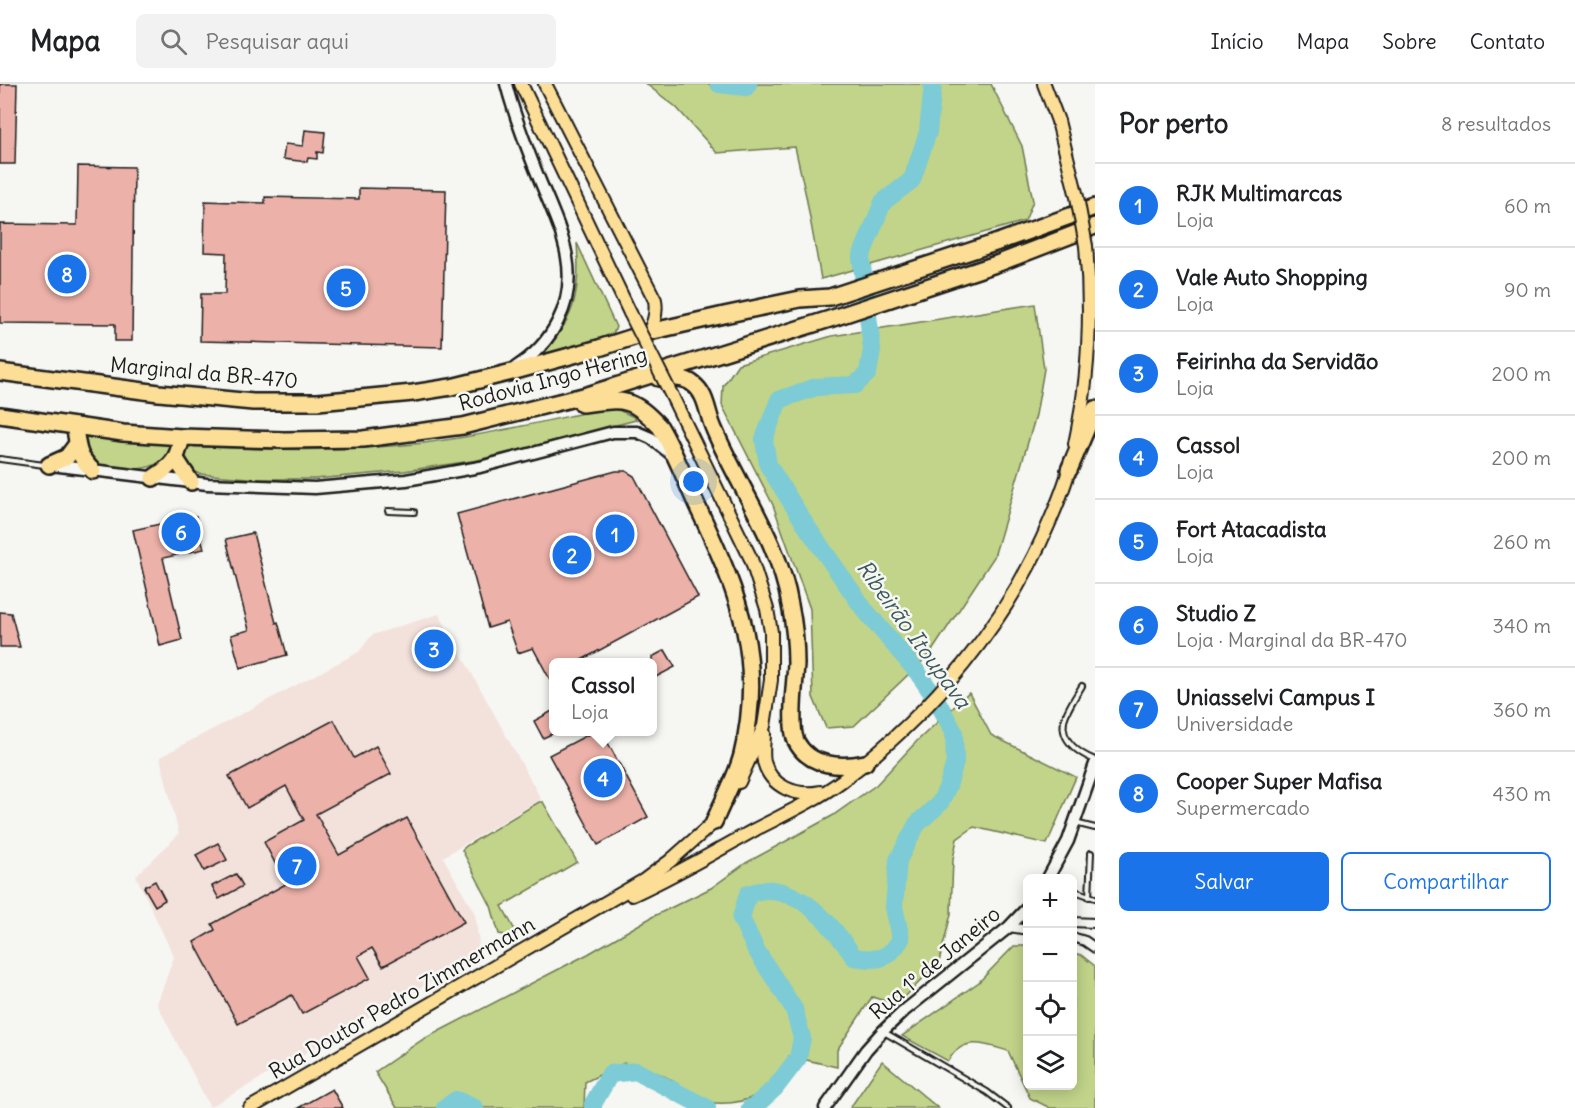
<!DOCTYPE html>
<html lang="pt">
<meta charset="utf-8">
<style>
:root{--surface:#fff;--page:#f2f2f2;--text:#202124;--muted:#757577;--line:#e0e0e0;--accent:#1a73e8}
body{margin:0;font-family:Delius,sans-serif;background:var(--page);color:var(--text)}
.controls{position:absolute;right:18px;bottom:18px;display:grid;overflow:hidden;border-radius:9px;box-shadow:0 3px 15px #0003}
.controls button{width:54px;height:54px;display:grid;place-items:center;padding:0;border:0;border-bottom:2px solid var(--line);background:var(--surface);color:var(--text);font:30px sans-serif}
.you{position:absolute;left:694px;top:398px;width:21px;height:21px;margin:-15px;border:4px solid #fff;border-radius:50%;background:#1a73e8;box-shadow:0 0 0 9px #1a73e833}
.badge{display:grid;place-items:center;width:39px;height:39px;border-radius:50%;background:var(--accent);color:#fff;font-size:20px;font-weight:700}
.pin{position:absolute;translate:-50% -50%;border:3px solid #fff;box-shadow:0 2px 6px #0006}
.popup{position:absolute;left:549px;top:574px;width:108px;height:78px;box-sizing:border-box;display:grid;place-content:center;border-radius:9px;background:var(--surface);filter:drop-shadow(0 2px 4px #0005);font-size:20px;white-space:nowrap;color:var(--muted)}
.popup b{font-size:22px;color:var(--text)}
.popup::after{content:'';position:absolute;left:50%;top:100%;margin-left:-12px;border:12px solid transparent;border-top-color:var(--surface)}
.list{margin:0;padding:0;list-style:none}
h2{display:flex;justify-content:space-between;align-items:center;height:78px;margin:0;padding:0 24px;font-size:26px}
h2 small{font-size:20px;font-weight:400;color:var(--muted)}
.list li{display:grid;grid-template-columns:39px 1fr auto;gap:18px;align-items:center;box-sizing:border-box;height:84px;padding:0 24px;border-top:2px solid var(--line)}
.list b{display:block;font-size:22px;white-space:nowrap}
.list p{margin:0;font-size:20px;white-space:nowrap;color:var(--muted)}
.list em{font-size:20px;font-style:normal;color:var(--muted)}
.actions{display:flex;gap:12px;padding:18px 24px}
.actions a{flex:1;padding:14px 0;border:2px solid var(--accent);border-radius:9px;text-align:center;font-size:21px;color:var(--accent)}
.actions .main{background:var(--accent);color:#fff}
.icon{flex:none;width:33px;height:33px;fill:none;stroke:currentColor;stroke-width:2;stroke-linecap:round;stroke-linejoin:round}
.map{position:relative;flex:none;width:1095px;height:1024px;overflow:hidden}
header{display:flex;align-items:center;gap:36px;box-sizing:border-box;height:84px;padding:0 30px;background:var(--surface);border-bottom:2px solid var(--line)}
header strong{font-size:28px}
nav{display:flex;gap:33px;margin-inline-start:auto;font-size:21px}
.search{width:420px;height:54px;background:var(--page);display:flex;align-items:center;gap:15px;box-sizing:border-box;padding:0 21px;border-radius:9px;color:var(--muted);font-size:22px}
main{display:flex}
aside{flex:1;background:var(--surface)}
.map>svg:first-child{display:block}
.built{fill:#f3e1dc}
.green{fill:#c1d489;stroke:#6e7852;stroke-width:1.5}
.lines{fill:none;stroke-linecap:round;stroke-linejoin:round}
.river{stroke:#7bcbd6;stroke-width:18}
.building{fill:#ecb1a8;stroke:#1c1c1c;stroke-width:1.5}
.lane-casing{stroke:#1c1c1c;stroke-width:8}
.street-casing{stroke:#1c1c1c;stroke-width:12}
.secondary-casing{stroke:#1c1c1c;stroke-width:15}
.primary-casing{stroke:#1c1c1c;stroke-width:16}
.highway-casing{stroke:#1c1c1c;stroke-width:20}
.lane{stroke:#f6f6f2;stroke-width:4}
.street{stroke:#f6f6f2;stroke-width:8}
.secondary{stroke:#f6f6f2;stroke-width:10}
.primary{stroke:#fcde96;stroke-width:12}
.highway{stroke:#fcde96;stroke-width:15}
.primary-bridge-casing{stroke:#1c1c1c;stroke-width:16;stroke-linecap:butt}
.primary-bridge{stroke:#fcde96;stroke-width:12}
.labels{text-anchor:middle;stroke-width:5;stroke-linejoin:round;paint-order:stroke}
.street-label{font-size:21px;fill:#1c1c1c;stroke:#f6f6f2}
.water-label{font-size:22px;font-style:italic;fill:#3d595d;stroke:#f6f6f2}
</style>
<header>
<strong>Mapa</strong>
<div class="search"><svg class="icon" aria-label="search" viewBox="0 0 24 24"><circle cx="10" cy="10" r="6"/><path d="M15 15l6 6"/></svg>Pesquisar aqui</div>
<nav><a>Início</a><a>Mapa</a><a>Sobre</a><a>Contato</a></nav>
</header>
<main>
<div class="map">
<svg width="1095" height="1024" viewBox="0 0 1095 1024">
<rect width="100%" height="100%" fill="#f6f6f2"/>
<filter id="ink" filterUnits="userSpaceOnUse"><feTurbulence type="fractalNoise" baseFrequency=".0167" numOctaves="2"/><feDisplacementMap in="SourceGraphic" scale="12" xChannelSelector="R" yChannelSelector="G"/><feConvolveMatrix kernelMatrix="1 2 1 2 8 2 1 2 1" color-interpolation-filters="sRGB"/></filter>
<g filter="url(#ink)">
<path class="built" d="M 439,530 L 541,715 L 443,773 L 475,830 L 479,859 L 473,874 L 210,1023 L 157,920 L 174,873 L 136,792 L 179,750 L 160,673 L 359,568 L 372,551 Z"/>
<g class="green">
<path d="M 646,0 L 991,0 L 1022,62 L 1033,117 L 1025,137 L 821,195 L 806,112 L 795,63 L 717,69 L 676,23 Z"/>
<path d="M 577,159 L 616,243 L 612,252 L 538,276 C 574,235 581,214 577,159 Z"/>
<path d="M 1035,220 L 1044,285 L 1036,331 L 994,473 L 930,570 L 854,642 L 826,644 L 813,613 L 810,525 L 773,421 L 722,321 L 723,302 L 738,280 L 832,252 Z"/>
<path d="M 612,323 L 634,333 L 636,336 L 478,376 L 404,387 L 315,395 L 260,395 L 200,390 L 189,385 L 185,380 L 186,362 C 265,366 345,368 424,359 C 488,351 549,336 612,323 Z"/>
<path d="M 84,353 L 174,361 C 159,393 123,386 94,379 L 86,364 Z"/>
<path d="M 969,609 L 991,651 L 1076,693 L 1047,760 L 974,743 L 957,755 L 953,775 L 951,830 L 939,878 L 897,921 L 872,913 L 837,966 L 837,983 L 789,972 C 778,1008 744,1024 707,1018 C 692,1013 679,999 664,992 C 652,986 637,983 624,979 L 585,998 L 584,1024 L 397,1024 L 375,988 L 422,956 L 588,870 L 652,833 L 711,804 L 746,779 L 832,732 L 876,701 L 917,657 Z"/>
<path d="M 539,718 L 543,718 L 577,778 L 502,822 L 517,850 L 511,852 L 499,850 L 491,822 L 462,766 L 466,762 Z"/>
<path d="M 1014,862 L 1027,862 L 1028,1002 L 1072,1002 L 1073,869 L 1081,871 L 1095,882 L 1095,1024 L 1050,1024 L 1030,1014 L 1008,967 C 985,960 963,951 948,977 L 902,952 L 979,898 Z"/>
<path d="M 882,977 L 938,1024 L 850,1024 Z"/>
</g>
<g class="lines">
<g class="river">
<path d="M 719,0 L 746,3 L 748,0"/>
<path d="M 445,1024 L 456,1016 L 475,1024"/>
<path d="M 593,1024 L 593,1020 L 610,990 L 636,987 L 707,1024"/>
<path d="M 750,1024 L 756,1021 L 775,1004 L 798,974 L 802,954 L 794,925 L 756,866 L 741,834 L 748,810 C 755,808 764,805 771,806 C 808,810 835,845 854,873 C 879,877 888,876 901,855 L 894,823 L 898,776 L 917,740 L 940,719 L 948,702 L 955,678 L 954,648 L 936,615 L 918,589 L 864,525 L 807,443 L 768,381 L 764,355 L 779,316 L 816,303 L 855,301 L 868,289 L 872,265 L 861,173 L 883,118 L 912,96 L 928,48 L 933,0"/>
</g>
</g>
<g class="building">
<path d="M 0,0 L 17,0 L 15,80 L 0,80 Z"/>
<path d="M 305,46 L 325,48 L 323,69 L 317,68 L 317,75 L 308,74 L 307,78 L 283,75 L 285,60 L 303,62 Z"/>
<path d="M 78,82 L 134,83 L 132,257 L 115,257 L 115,240 L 0,239 L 0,140 L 77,141 Z"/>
<path d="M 359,104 L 446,106 L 442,263 L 200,257 L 201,210 L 225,210 L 226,169 L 204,168 L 205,117 L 265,119 L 265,113 L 359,115 Z"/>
<path d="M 616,387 L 626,387 L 634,392 L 698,513 L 576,579 L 554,579 L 554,603 L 533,564 L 518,569 L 507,538 L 488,544 L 457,430 Z"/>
<path d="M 196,432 L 204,465 L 163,474 L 182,556 L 160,562 L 133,446 Z"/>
<path d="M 253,449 L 276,539 L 278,538 L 287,571 L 240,584 L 231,551 L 249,546 L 226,455 Z"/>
<path d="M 0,528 L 11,529 L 20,563 L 0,563 Z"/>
<path d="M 665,566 L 675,583 L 652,595 L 652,573 Z"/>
<path d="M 554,626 L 554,649 L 543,654 L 534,637 Z"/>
<path d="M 334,636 L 354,674 L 376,662 L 391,690 L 316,730 L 339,771 L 407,734 L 464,838 L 383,882 L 372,864 L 358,872 L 370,894 L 302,930 L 292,911 L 238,940 L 194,858 L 215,846 L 212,840 L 286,800 L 264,758 L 304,736 L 286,702 L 247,724 L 229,692 Z"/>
<path d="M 593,648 L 602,648 L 648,733 L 598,761 L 549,671 Z"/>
<path d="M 218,759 L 227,776 L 204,787 L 196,771 Z"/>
<path d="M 236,790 L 243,802 L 219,815 L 212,802 Z"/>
<path d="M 155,797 L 165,816 L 155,822 L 144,803 Z"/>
<path d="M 332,1005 L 343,1024 L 298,1024 Z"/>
</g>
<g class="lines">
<g class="lane-casing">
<g id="lane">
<path d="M 0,375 L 44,381"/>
<path d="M 388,427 L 414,428"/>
<path d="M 1082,602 C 1076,612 1066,626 1064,637 C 1060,657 1080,670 1095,676"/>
<path d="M 1075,739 L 1095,744"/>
<path d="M 1072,806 L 1095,814"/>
<path d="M 1089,813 L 1091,769"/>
<path d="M 884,948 L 987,1008 L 1008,1024"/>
</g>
</g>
<g class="street-casing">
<g id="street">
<path d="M 1072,838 L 1095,839"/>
<path d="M 1009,843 L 1028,846"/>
<path d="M 1072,853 L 1085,857 L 1095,864"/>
</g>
</g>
<g class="secondary-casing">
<g id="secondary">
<path d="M 506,0 C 514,31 526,62 538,92 C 557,139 584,186 558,237 C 548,257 535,271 516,283"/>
<path d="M 51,381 L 207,400 L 315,404 L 406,396 L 480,383 L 613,348 L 637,348 L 651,354 L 672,371"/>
<path d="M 1048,794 L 1068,757 L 1095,680"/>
<path d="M 825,1024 L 866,966 L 883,947 L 904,927 L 1009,843 L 1028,823"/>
</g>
</g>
<g class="primary-casing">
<g id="primary">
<path d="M 521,0 L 630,229"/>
<path d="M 545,0 L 655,216 C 657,228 655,237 649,248"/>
<path d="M 1044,0 L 1058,37"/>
<path d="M 672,312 L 751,475 L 767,525 L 771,548 L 771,596 L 764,642 L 739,698"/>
<path d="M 1075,360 C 1089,295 1092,228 1086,162"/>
<path d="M 764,649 C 764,658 762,669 764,678 C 771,703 796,713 820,708"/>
<path d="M 632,811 C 674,792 715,768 756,745 C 785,730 816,716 843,696 C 931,630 1007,540 1050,437 C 1058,418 1067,398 1071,377"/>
<path d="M 250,1024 L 643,797 L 670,777 L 714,738 L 719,730"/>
</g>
</g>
<g class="highway-casing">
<g id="highway">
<path d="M 0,288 L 159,309 L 253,318 L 318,318 L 413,309 L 451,303 L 508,289 L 599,264 L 649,248 L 724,231 L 800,215 L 830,213 L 998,158 L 1095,123"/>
<path d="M 658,294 C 670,294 684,292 693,300 C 707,310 707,330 714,345 C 738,402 780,459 790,521 C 794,540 796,561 796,580 C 795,598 789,642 796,657 C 809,683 841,684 865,679"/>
<path d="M 582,320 C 623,315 631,312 660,343 C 676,370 687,401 701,430 C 740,513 765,577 742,671 C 736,694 723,716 714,738"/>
<path d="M 0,331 L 123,349 L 182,353 L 284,356 L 363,355 L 463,342 L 587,311 L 833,234 L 999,179 L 1095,142"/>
<path d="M 74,342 C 80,365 74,367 93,387"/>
<path d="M 176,375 L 191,398"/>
<path d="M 49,381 L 67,373 L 76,361"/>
<path d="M 1069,386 L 1095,325"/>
<path d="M 153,394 C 173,381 177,376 182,353"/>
</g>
</g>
<use href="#lane" class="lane"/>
<use href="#street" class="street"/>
<use href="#secondary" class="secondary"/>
<use href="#primary" class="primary"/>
<use href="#highway" class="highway"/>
<g class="primary-bridge-casing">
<g id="primary-bridge">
<path d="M 1058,37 L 1077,113 L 1086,162"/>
<path d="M 630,229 L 672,312"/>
</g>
</g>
<use href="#primary-bridge" class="primary-bridge"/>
</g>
</g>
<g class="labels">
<g class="street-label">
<text transform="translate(204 289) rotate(5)" y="7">Marginal da BR-470</text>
<text transform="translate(553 295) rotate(-15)" y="7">Rodovia Ingo Hering</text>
<text transform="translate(935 879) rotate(-40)" y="7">Rua 1º de Janeiro</text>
<text transform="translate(402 914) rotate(-30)" y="7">Rua Doutor Pedro Zimmermann</text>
</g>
<g class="water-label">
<text transform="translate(914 550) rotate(54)" y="8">Ribeirão Itoupava</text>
</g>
</g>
</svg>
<div class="controls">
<button>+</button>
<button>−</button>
<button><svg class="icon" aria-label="locate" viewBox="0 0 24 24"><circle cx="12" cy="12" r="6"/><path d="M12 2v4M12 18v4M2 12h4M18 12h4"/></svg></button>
<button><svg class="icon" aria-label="layers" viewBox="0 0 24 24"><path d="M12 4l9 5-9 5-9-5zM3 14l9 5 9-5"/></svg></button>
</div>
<div class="you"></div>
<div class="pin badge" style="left:615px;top:450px">1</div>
<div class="pin badge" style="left:572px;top:471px">2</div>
<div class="pin badge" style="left:434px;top:565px">3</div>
<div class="pin badge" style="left:603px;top:694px">4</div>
<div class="popup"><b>Cassol</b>Loja</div>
<div class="pin badge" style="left:346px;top:204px">5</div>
<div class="pin badge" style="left:181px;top:448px">6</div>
<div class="pin badge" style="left:297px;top:782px">7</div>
<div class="pin badge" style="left:67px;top:190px">8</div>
</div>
<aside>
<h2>Por perto<small>8 resultados</small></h2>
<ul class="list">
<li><span class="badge">1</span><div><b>RJK Multimarcas</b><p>Loja</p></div><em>60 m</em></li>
<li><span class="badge">2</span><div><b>Vale Auto Shopping</b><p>Loja</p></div><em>90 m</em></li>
<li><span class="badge">3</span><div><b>Feirinha da Servidão</b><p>Loja</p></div><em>200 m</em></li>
<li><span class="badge">4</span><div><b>Cassol</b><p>Loja</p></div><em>200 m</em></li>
<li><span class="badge">5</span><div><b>Fort Atacadista</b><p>Loja</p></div><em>260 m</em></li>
<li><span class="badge">6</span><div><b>Studio Z</b><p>Loja · Marginal da BR-470</p></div><em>340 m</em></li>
<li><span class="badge">7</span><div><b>Uniasselvi Campus I</b><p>Universidade</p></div><em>360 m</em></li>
<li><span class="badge">8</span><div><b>Cooper Super Mafisa</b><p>Supermercado</p></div><em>430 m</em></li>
</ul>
<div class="actions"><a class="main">Salvar</a><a>Compartilhar</a></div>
</aside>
</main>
